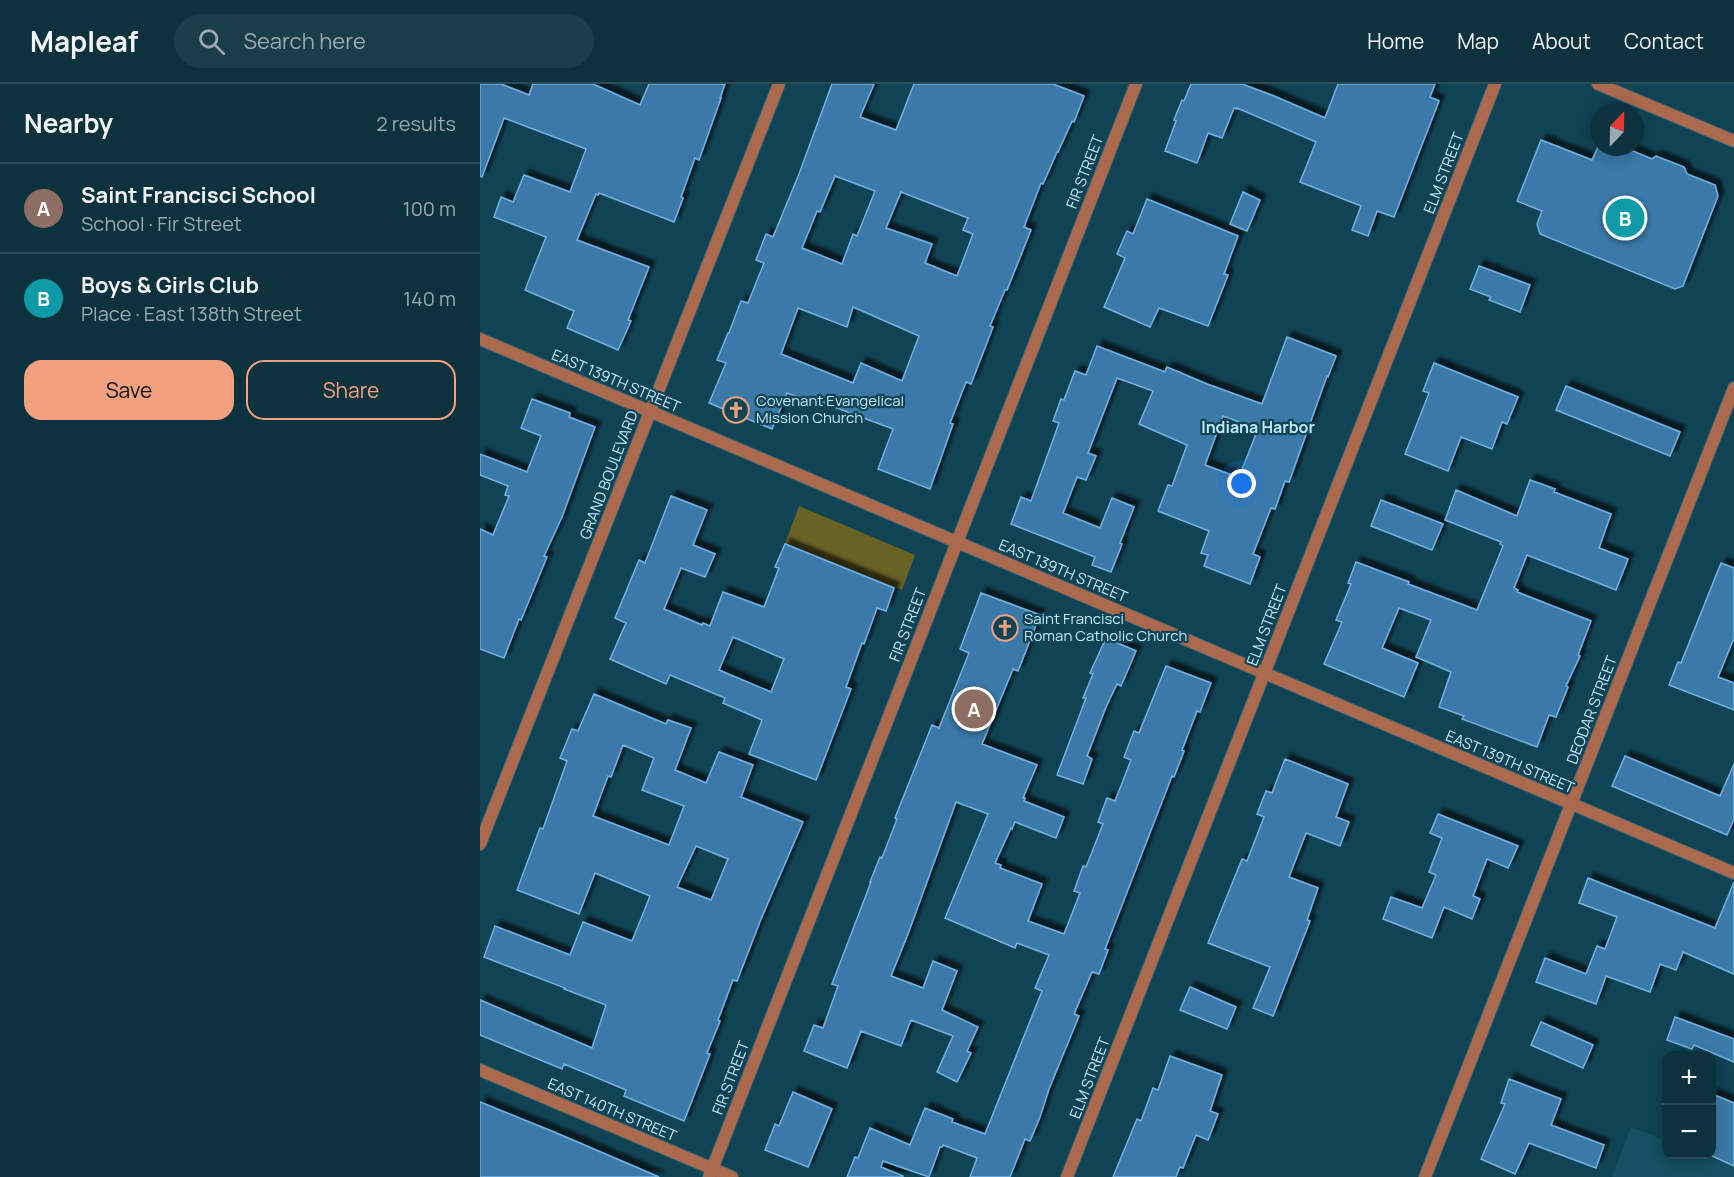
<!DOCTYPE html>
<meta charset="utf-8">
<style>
:root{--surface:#0c323e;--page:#1a3e49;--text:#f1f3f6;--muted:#9aaab0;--line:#2c4d58;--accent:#f2a17e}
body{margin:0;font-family:Manrope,sans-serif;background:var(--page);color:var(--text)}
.controls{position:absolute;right:18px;bottom:18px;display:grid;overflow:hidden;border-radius:12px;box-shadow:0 3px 15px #0003}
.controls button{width:54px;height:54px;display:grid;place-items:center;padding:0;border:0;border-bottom:2px solid var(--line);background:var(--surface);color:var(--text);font:30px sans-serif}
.compass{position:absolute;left:1110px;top:18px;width:54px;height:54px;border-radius:50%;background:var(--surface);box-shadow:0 3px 15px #0003;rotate:22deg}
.you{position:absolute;left:762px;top:400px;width:21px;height:21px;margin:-15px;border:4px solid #fff;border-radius:50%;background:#1a73e8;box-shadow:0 0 0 9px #1a73e833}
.badge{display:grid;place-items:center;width:39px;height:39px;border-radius:50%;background:var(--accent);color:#fff;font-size:20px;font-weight:700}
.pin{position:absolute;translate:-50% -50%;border:3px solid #fff;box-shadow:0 2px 6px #0006}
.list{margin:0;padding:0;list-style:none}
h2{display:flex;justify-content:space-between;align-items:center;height:78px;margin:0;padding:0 24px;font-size:26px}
h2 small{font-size:20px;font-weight:400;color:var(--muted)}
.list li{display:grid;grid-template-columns:39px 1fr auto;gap:18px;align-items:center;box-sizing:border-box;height:90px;padding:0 24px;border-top:2px solid var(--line)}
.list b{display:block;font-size:22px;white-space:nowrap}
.list p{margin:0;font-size:20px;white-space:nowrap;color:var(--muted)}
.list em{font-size:20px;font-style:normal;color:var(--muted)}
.actions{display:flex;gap:12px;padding:18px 24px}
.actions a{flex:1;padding:14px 0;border:2px solid var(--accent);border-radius:18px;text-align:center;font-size:21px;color:var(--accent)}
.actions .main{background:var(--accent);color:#111}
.icon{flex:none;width:33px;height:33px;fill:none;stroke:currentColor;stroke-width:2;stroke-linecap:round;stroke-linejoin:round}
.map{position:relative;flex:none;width:1254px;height:1093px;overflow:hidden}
header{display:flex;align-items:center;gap:36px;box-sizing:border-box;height:84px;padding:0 30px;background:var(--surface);border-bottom:2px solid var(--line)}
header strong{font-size:28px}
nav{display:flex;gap:33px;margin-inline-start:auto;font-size:21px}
.search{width:420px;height:54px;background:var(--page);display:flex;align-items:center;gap:15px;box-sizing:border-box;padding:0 21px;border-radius:33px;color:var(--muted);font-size:22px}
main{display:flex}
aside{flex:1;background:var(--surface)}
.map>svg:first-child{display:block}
.built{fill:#165062}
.green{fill:#686224}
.building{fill:#3a79a8;stroke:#72b1e4;stroke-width:1.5;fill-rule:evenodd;filter:url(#shadow)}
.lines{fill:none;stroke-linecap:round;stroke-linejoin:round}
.minor-casing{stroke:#306171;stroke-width:14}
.minor{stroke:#ab6a4e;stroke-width:12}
.labels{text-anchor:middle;stroke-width:4.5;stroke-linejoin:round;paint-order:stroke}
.street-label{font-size:15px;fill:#bfe9fa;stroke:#104353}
.poi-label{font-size:15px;fill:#bfe9fa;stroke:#104353;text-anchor:start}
.neighbourhood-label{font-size:16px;font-weight:bold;fill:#bfe9fa;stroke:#104353}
</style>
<header>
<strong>Mapleaf</strong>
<div class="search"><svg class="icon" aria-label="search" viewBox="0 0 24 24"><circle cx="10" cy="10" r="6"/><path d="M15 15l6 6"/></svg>Search here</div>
<nav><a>Home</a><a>Map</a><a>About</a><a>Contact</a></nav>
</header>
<main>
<aside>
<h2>Nearby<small>2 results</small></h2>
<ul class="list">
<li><span class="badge" style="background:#8d6e63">A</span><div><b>Saint Francisci School</b><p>School · Fir Street</p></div><em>100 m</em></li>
<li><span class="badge" style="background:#0f9aa8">B</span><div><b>Boys &amp; Girls Club</b><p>Place · East 138th Street</p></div><em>140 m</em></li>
</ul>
<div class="actions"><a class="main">Save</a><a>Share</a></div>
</aside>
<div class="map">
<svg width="1254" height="1093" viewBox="0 0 1254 1093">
<defs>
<filter id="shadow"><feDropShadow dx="5.5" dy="-5.5" stdDeviation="1.5" flood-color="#0009"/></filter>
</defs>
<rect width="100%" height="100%" fill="#104353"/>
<path class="built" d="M 1151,1043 L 1186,1057 L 1186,1070 L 1222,1071 L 1254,1083 L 1254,1093 L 1132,1093 Z"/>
<path class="green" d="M 319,422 L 435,471 L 422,506 L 305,460 Z"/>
<g class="building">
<path d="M 0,0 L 21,0 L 49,11 L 53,0 L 113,0 L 160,21 L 169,0 L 245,0 L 240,14 L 241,14 L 219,76 L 215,74 L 201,113 L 203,114 L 194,138 L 119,109 L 118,111 L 116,110 L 97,156 L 169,183 L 148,236 L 151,237 L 138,266 L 87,244 L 94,227 L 45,206 L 66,153 L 14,133 L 21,113 L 33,118 L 44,91 L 90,108 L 106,65 L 24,34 L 2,93 L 0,92 Z"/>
<path d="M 352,0 L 394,0 L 380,33 L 416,46 L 434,0 L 573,0 L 604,12 L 594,38 L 592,37 L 578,68 L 577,68 L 563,100 L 561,99 L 544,143 L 551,146 L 527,206 L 525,206 L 510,242 L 513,243 L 491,300 L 486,298 L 470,339 L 473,340 L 450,405 L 398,385 L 413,345 L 338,317 L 337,320 L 307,309 L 292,345 L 229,319 L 246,279 L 237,276 L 248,249 L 249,249 L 261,217 L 268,219 L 284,179 L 276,176 L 286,150 L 293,153 L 319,90 ZM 355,92 L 395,107 L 377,152 L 373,150 L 362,180 L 322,164 L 337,127 L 340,128 ZM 421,108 L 488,134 L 483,146 L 493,150 L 477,192 L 445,179 L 452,160 L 406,144 ZM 373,223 L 439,252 L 422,297 L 381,279 L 373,299 L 301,270 L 318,224 L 367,243 Z"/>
<path d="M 711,0 L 762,0 L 794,12 L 845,34 L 858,0 L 955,0 L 950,13 L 959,17 L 914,133 L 897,127 L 888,152 L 872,146 L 881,122 L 820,98 L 836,58 L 757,24 L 757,25 L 754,24 L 742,54 L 728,49 L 717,79 L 685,67 L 696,37 L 694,36 L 702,16 L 704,17 Z"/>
<path d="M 1061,56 L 1112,76 L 1118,63 L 1143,63 L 1172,75 L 1176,72 L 1204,83 L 1207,90 L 1235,101 L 1238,112 L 1203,202 L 1195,205 L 1060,150 L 1057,140 L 1062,127 L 1037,117 Z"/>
<path d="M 763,108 L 780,116 L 767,147 L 750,140 Z"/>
<path d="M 667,115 L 758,152 L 744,190 L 748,191 L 728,242 L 679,224 L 670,243 L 624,223 L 645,174 L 637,170 L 647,147 L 653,150 Z"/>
<path d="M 999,182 L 1050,201 L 1040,228 L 1009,216 L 1011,213 L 990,205 Z"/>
<path d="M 807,253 L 856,272 L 848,293 L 847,292 L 809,398 L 805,397 L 795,425 L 791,424 L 773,470 L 780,473 L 770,500 L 724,482 L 728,471 L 721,469 L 729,447 L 678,427 L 688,401 L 692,402 L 707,361 L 659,340 L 673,307 L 637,294 L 608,369 L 616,372 L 606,396 L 597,393 L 583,429 L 620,444 L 632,414 L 654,423 L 640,459 L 642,460 L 631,488 L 612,481 L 615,473 L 531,440 L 541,413 L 551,417 L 579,339 L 573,337 L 581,315 L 584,316 L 595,287 L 606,291 L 617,262 L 685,288 L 687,283 L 727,300 L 782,320 ZM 743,332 L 778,345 L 761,388 L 759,388 L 757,393 L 725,381 Z"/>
<path d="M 954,279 L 1038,313 L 1027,340 L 1022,338 L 1012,365 L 981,353 L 968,387 L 925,370 L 949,309 L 943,307 Z"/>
<path d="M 1086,302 L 1200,348 L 1190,372 L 1076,326 Z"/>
<path d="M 52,315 L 90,329 L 89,333 L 115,343 L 82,433 L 64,472 L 67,473 L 41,536 L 39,535 L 24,574 L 0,565 L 0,445 L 13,451 L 29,412 L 25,411 L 28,402 L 0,391 L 0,370 L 47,388 L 61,352 L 41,344 Z"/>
<path d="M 1050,396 L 1075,405 L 1074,408 L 1131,430 L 1119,464 L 1148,475 L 1136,506 L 1047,471 L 1034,504 L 1038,506 L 1037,508 L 1111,537 L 1098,571 L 1100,572 L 1086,602 L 1088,603 L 1076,633 L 1069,631 L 1057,663 L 982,635 L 984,632 L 959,623 L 971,588 L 936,573 L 951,536 L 919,524 L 902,564 L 938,579 L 924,613 L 844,580 L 862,538 L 856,536 L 871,500 L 868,499 L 876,478 L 929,498 L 928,500 L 997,526 L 1023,462 L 1020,460 L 1021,458 L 965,436 L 976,406 L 1037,432 Z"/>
<path d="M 191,412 L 227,426 L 213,461 L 235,470 L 225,493 L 201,484 L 184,525 L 222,541 L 223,539 L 230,542 L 243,508 L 284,523 L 299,484 L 295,483 L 305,460 L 414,504 L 406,527 L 397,524 L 384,560 L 382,559 L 366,603 L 371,605 L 336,696 L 269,670 L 282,636 L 243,619 L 245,614 L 190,591 L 186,600 L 130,575 L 146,539 L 135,534 L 159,476 L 165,479 ZM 253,553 L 304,575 L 291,608 L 239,586 Z"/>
<path d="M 901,416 L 963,440 L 952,466 L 891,442 Z"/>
<path d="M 1241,479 L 1254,484 L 1254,554 L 1238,593 L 1254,599 L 1254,626 L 1189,601 L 1198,578 L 1201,579 Z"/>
<path d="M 501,509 L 560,531 L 538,587 L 533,585 L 502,660 L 557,681 L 543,714 L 545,714 L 544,717 L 584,733 L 576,754 L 535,738 L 532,745 L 531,744 L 515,779 L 521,781 L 520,784 L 562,800 L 548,837 L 584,850 L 600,809 L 594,807 L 603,782 L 606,783 L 623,740 L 618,738 L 627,714 L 635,717 L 651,676 L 644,673 L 654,647 L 659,649 L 686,582 L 731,599 L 720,628 L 717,627 L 702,666 L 704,667 L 694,693 L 692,692 L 625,865 L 628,866 L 619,890 L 612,888 L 594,930 L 599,932 L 569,1005 L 560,1033 L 550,1057 L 545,1055 L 530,1093 L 490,1093 L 497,1074 L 463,1061 L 462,1063 L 460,1063 L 449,1093 L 403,1077 L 401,1083 L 423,1092 L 423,1093 L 367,1093 L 375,1073 L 378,1074 L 390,1044 L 430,1061 L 445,1024 L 473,1035 L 472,1038 L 505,1050 L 562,907 L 555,904 L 569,871 L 537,859 L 535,864 L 465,834 L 508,730 L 476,718 L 428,850 L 411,892 L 443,904 L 453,877 L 477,887 L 462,926 L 498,943 L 487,967 L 491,969 L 477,998 L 457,988 L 473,952 L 431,936 L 421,962 L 381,947 L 367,984 L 324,967 L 334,941 L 343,944 L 358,902 L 352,900 L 391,798 L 390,798 L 400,773 L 402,774 L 417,735 L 415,734 L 452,641 L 459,644 L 489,569 L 480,565 Z"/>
<path d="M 626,554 L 656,567 L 641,602 L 637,600 L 626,623 L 607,672 L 612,675 L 603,700 L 577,691 L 606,614 L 603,614 L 613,590 L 610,589 Z"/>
<path d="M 114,610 L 186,640 L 188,636 L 211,644 L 195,686 L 226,699 L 239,668 L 273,681 L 261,713 L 323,738 L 281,835 L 257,897 L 253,896 L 238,936 L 240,937 L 227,969 L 230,970 L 204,1037 L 144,1012 L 146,1006 L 84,980 L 82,985 L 0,951 L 0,916 L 112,964 L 126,921 L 84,905 L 85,904 L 4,873 L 15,842 L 90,871 L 103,838 L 152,857 L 170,812 L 115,789 L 99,830 L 37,806 L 60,744 L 63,745 L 87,677 L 80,674 L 92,645 L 98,647 ZM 143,661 L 174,674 L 162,706 L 204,722 L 189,761 L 113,732 L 128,692 L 131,693 ZM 216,762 L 248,775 L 231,816 L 197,803 Z"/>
<path d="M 1145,672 L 1240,712 L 1254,680 L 1254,735 L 1247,751 L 1132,702 Z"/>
<path d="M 805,675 L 868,700 L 856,733 L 869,738 L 860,762 L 826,749 L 809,793 L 838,804 L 827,836 L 830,837 L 793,932 L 773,924 L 790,883 L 728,859 L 762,775 L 767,777 L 784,733 L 777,730 L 786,707 L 792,709 Z"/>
<path d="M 958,730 L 1038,762 L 1028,784 L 1007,775 L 993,812 L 1000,815 L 992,835 L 964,823 L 952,854 L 903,835 L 911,813 L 942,824 L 956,791 L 949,788 L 962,754 L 950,749 Z"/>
<path d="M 1108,794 L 1235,844 L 1254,798 L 1254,890 L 1203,868 L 1196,886 L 1180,880 L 1170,908 L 1126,892 L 1116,920 L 1056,898 L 1065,874 L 1106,890 L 1117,862 L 1125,865 L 1137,833 L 1099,819 Z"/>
<path d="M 710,903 L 756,923 L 747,945 L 700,926 Z"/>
<path d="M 1195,933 L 1254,955 L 1254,978 L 1214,961 L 1212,965 L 1187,956 Z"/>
<path d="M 1061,938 L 1113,961 L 1103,984 L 1051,961 Z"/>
<path d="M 690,972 L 742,991 L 730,1027 L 738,1030 L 728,1056 L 716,1051 L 703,1084 L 700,1083 L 696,1093 L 633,1093 L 657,1035 L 661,1037 L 673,1004 L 678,1006 Z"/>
<path d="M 1029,995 L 1081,1015 L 1071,1041 L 1124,1061 L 1116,1084 L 1049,1059 L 1035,1090 L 1001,1075 L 1025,1020 L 1021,1019 Z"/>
<path d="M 313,1008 L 352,1025 L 328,1083 L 285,1066 L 295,1040 L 299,1042 Z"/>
<path d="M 1232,1010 L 1254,1019 L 1254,1082 L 1232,1072 Z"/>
<path d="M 0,1018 L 74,1048 L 179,1093 L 0,1093 Z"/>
</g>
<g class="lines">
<g class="minor-casing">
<g id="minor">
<path d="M 1118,0 L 1254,57"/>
<path d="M 0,255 L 1254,789"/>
<path d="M 0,760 L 299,0"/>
<path d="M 0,986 L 252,1093"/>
<path d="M 229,1093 L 656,0"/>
<path d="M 587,1093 L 1015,0"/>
<path d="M 945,1093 L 1254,304"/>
</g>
</g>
<use href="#minor" class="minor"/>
</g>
<defs>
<g id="church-ring" transform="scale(1.35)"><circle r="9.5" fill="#104353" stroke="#f2a17e" stroke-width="1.5"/><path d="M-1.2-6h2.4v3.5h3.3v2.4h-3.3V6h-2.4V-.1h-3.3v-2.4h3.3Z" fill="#f2a17e"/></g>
</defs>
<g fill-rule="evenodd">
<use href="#church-ring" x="256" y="326"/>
<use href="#church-ring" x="525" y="544"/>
</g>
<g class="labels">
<g class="street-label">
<text transform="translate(605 88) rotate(-69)" y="5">FIR STREET</text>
<text transform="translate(964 89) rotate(-69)" y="5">ELM STREET</text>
<text transform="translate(136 297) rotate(23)" y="5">EAST 139TH STREET</text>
<text transform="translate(129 391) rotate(-69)" y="5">GRAND BOULEVARD</text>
<text transform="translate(583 487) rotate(23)" y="5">EAST 139TH STREET</text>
<text transform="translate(428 541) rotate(-69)" y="5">FIR STREET</text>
<text transform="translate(787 541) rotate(-69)" y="5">ELM STREET</text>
<text transform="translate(1112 626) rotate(-69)" y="5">DEODAR STREET</text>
<text transform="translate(1030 678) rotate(23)" y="5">EAST 139TH STREET</text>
<text transform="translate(251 994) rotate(-69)" y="5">FIR STREET</text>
<text transform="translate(610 994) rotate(-69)" y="5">ELM STREET</text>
<text transform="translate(132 1026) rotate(23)" y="5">EAST 140TH STREET</text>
</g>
<g class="poi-label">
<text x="276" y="322">Covenant Evangelical<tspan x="276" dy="17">Mission Church</tspan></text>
<text x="544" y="540">Saint Francisci<tspan x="544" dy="17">Roman Catholic Church</tspan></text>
</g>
<g class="neighbourhood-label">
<text x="778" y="349">Indiana Harbor</text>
</g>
</g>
</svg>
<div class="controls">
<button>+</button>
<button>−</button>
</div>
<svg class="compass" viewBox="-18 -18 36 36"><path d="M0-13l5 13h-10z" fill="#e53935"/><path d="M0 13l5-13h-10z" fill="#9aaab0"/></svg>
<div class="you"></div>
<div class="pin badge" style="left:494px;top:625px;background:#8d6e63">A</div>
<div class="pin badge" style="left:1145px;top:134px;background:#0f9aa8">B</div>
</div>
</main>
